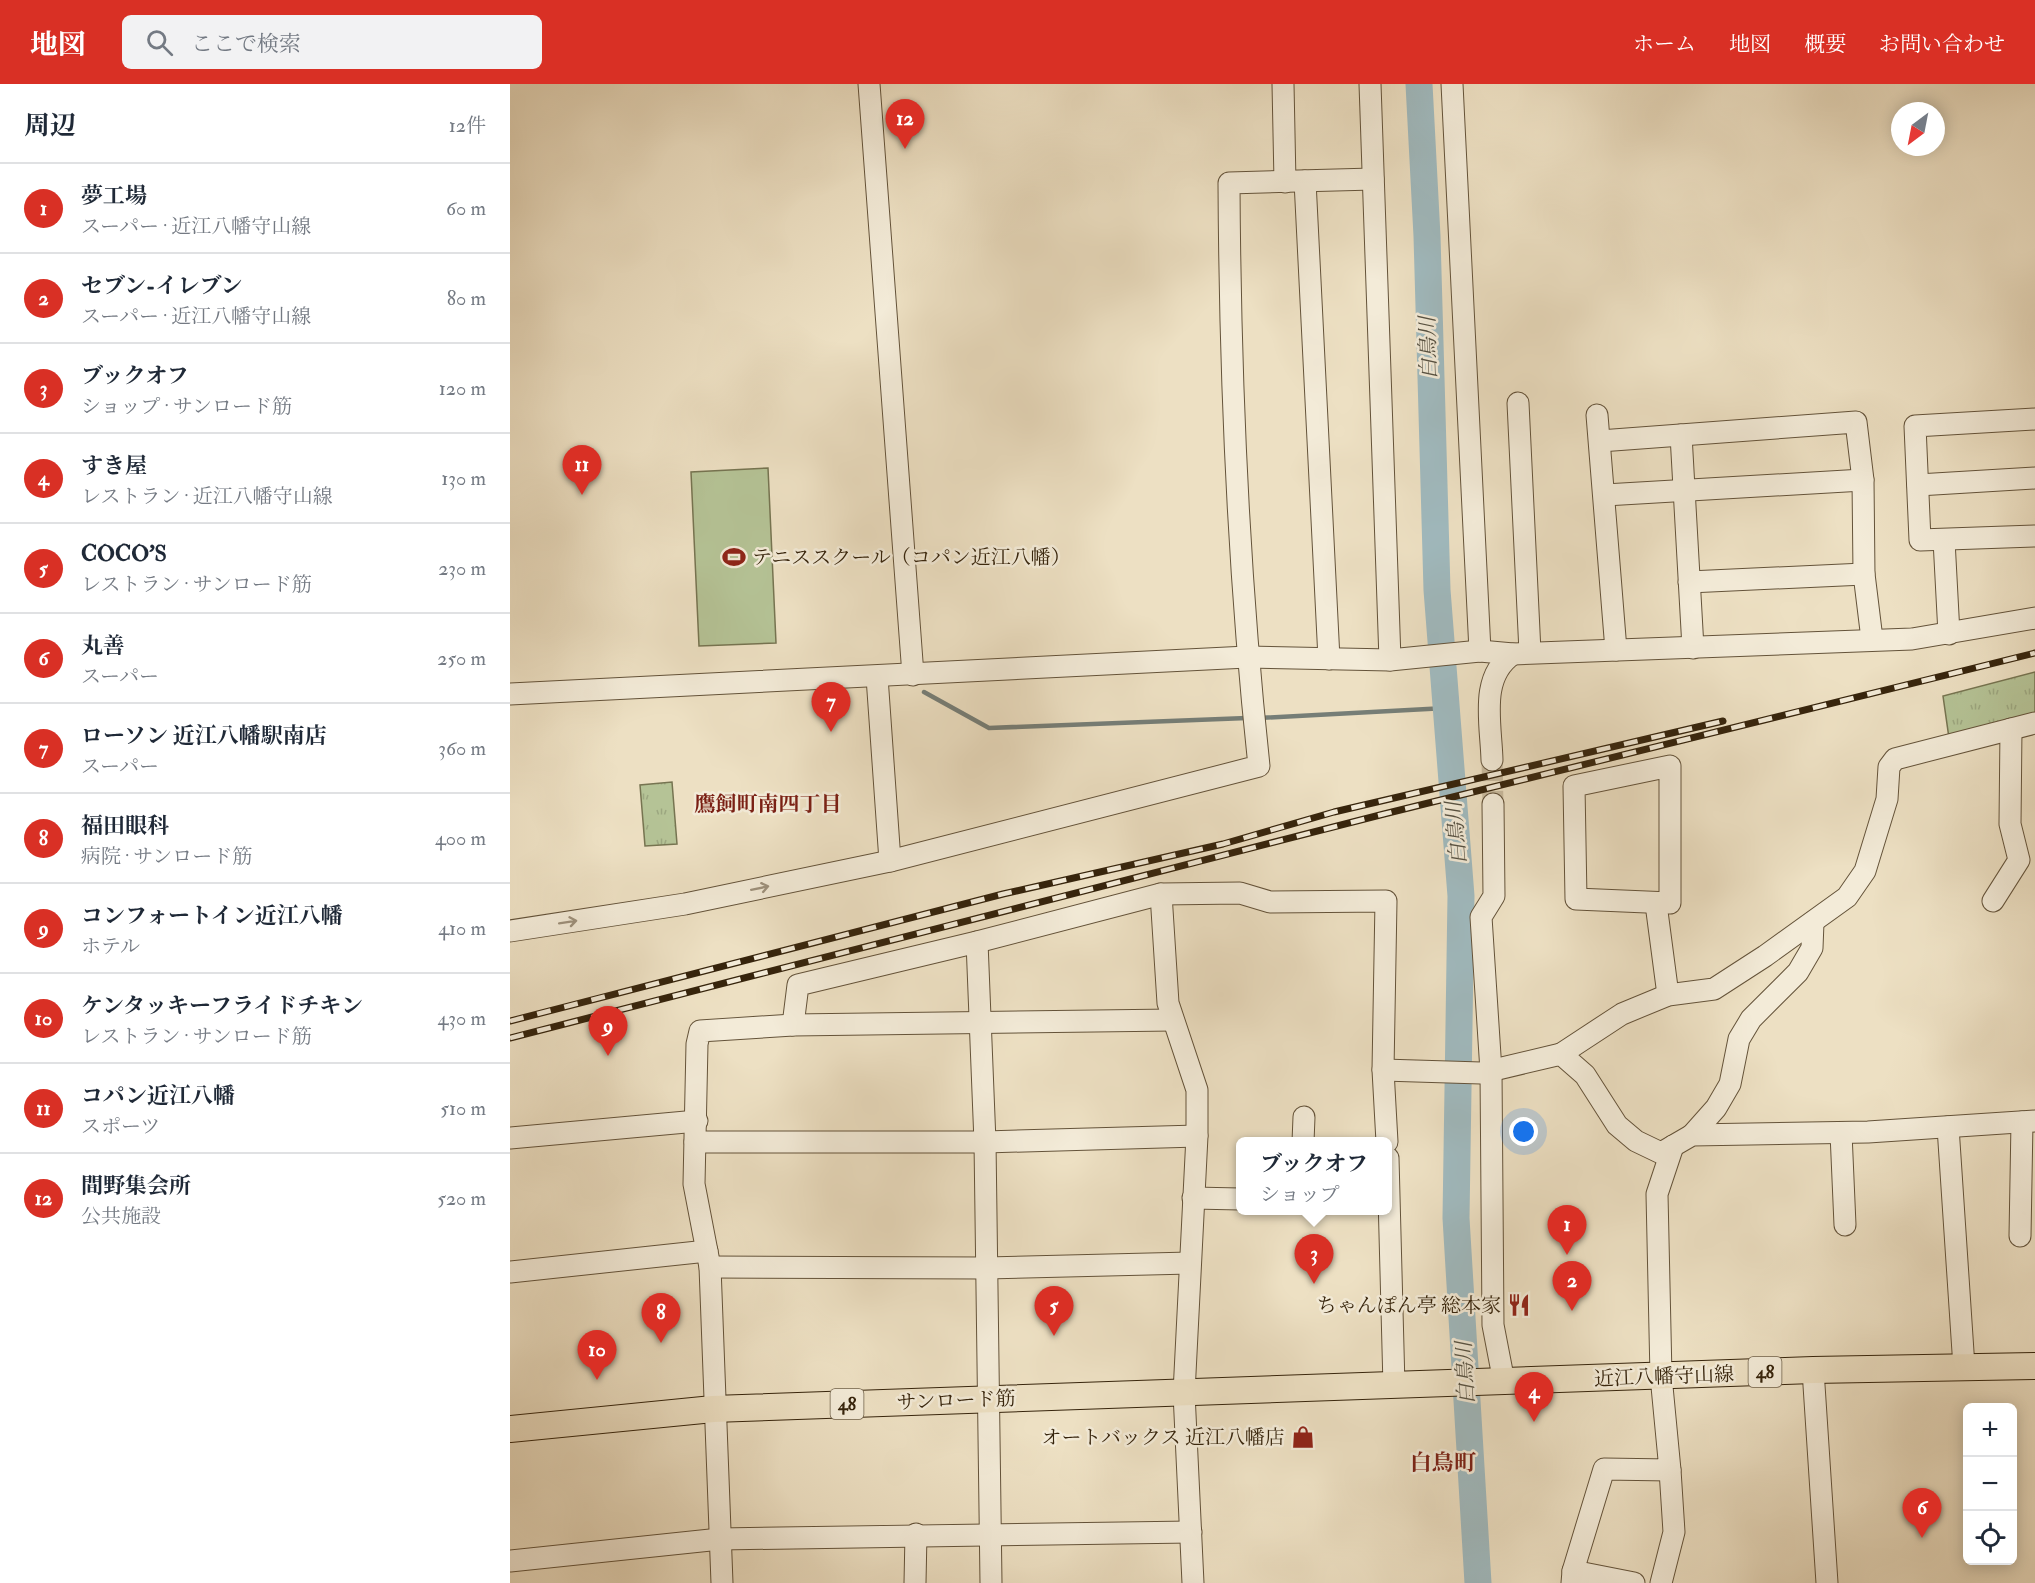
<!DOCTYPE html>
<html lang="ja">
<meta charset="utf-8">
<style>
:root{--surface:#fff;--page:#f2f2f3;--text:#1f2937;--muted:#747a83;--line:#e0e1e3;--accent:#d93025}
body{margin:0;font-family:"IM FELL Double Pica","Noto Serif JP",serif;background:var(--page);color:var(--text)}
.controls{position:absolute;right:18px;bottom:18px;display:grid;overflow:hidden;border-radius:9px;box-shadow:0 3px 15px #0003}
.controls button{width:54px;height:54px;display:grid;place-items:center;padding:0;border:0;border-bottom:2px solid var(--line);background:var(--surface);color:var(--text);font:30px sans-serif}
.compass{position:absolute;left:1381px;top:18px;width:54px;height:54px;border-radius:50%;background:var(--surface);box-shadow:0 3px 15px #0003;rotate:212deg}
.you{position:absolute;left:1014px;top:1048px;width:21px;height:21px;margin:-15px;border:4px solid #fff;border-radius:50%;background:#1a73e8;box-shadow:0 0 0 9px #1a73e833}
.badge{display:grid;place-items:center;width:39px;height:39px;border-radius:50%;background:var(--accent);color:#fff;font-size:20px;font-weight:700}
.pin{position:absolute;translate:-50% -50px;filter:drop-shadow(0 2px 3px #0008)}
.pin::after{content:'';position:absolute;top:32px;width:21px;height:18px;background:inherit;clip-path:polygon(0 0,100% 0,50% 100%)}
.popup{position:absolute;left:726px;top:1053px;width:156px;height:78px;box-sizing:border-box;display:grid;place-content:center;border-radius:9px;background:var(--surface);filter:drop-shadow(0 2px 4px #0005);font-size:20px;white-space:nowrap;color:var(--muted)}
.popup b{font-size:22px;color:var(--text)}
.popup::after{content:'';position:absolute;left:50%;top:100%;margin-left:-12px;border:12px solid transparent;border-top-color:var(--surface)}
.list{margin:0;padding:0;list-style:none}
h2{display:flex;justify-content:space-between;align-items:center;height:78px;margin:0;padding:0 24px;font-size:26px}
h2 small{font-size:20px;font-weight:400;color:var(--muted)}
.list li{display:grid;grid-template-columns:39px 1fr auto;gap:18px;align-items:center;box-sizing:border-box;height:90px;padding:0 24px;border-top:2px solid var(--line)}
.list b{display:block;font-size:22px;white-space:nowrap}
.list p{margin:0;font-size:20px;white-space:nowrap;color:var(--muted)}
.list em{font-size:20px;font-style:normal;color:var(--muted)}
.icon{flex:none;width:33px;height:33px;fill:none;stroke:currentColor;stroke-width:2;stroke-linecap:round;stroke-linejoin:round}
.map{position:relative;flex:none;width:1525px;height:1499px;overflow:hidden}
header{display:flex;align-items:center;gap:36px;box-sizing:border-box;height:84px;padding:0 30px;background:var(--accent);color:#fff}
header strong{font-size:28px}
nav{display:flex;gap:33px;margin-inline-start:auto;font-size:21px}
.search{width:420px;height:54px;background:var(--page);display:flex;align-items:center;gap:15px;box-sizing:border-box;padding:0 21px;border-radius:9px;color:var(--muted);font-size:22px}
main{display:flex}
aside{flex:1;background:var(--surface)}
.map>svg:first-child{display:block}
.green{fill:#b5c396;stroke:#767451;stroke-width:1.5}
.park{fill:url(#park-tufts);stroke:#767451;stroke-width:1.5}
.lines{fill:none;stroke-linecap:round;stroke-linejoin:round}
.stream{stroke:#767e77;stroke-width:4.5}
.river{stroke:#a0babf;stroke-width:27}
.minor-tunnel{stroke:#c8ba9e;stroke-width:21;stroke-dasharray:21 10;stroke-linecap:butt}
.minor-casing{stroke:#64533a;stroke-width:23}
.major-casing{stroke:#36240c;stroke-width:28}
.minor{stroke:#f3ebd8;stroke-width:21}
.major{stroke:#ede0c3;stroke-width:26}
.rail-casing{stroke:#36240c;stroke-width:7}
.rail{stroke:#f3ebd8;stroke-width:4.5;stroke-dasharray:14;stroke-linecap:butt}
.oneway{stroke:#9e917c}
.labels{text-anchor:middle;stroke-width:5;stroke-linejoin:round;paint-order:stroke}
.shield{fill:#f3ebd8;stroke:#6f6049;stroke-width:1.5}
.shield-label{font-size:18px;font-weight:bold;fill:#36240c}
.poi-label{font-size:20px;fill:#36240c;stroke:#f3ebd8;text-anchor:end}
.street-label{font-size:20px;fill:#36240c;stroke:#f3ebd8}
.water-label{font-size:21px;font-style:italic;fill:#565142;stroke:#f3ebd8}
.neighbourhood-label{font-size:21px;font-weight:bold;fill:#7a1f14;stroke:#f3ebd8}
.quarter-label{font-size:22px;font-weight:bold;fill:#7a1f14;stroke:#f3ebd8}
</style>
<header>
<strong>地図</strong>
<div class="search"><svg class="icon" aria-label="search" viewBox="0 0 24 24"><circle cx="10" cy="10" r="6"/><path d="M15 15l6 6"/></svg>ここで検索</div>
<nav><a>ホーム</a><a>地図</a><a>概要</a><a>お問い合わせ</a></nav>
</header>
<main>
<aside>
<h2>周辺<small>12件</small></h2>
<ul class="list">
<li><span class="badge">1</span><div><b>夢工場</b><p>スーパー · 近江八幡守山線</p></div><em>60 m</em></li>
<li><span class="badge">2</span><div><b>セブン-イレブン</b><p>スーパー · 近江八幡守山線</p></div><em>80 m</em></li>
<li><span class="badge">3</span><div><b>ブックオフ</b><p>ショップ · サンロード筋</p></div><em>120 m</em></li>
<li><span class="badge">4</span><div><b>すき屋</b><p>レストラン · 近江八幡守山線</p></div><em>130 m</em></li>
<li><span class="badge">5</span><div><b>COCO'S</b><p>レストラン · サンロード筋</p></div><em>230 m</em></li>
<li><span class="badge">6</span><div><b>丸善</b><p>スーパー</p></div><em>250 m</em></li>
<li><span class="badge">7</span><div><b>ローソン 近江八幡駅南店</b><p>スーパー</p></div><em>360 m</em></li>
<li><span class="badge">8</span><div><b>福田眼科</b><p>病院 · サンロード筋</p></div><em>400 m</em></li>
<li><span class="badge">9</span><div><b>コンフォートイン近江八幡</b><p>ホテル</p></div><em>410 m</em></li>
<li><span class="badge">10</span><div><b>ケンタッキーフライドチキン</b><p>レストラン · サンロード筋</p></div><em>430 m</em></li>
<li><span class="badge">11</span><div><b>コパン近江八幡</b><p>スポーツ</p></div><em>510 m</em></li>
<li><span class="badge">12</span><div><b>間野集会所</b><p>公共施設</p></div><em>520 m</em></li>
</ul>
</aside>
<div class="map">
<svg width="1525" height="1499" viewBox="0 0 1525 1499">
<defs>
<pattern id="park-tufts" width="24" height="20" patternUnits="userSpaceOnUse" patternTransform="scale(1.5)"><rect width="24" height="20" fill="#b5c396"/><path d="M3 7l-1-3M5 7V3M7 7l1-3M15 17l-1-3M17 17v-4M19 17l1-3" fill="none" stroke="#9ca780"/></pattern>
</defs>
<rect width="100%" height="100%" fill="#ede0c3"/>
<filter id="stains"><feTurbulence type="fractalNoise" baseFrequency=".00333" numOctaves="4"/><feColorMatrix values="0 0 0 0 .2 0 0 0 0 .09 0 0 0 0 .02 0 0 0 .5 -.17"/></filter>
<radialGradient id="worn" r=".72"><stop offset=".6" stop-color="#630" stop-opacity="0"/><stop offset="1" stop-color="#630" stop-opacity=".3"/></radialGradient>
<path class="green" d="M 258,384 L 266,559 L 189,562 L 181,388 Z"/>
<g class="park">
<path d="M 1525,588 L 1525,631 L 1439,654 L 1433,612 Z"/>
<path d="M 162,698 L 167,760 L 135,762 L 130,701 Z"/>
</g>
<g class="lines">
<g class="stream">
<path d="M 414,608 L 479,644 L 737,634"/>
<path d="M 749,634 L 936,624"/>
</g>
<path class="river" d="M 909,0 L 917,152 L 927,506 L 951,812 L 946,1134 L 968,1499"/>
<path class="minor-tunnel" d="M 982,676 L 983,720"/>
<g class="minor-casing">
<g id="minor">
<path d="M 359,0 L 403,591"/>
<path d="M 773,0 L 775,98"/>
<path d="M 860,0 L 880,576"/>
<path d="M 942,0 L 970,567"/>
<path d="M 795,97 L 819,575"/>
<path d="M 1008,319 L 1020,568"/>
<path d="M 1087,331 L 1106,566"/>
<path d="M 1525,335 L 1405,342 L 1410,456 L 1525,452"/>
<path d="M 1171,351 L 1183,564"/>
<path d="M 1090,357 L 1346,338 L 1353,396 L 1354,490 L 1362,555"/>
<path d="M 1408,401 L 1525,394"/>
<path d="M 1095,411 L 1353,396"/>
<path d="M 1434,456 L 1439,550"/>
<path d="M 1179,498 L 1354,490"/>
<path d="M 367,593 L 380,777"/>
<path d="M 0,610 L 737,573 L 880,576 L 970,567 L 1003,570 L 1402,555 L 1525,534"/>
<path d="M 982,676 C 981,639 969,593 1003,570"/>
<path d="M 1160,682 L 1160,819 L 1066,815 L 1064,702 Z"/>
<path d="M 983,720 L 984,812 L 971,833 L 981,987 L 983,1241 L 994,1298"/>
<path d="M 651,810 L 658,919 L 687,1006 L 687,1052 L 674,1309 L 683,1499"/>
<path d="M 1483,817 L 1509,776 L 1500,740 L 1501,645"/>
<path d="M 1146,820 L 1158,911"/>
<path d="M 0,847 L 175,820 L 380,777 L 749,682 C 728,488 720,293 719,99 L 863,95"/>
<path d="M 467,858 L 475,1058 L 481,1499"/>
<path d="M 283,941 L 288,901 L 467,858 L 651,810 L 730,809 L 760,818 L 876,817 L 873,986 L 877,1058"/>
<path d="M 1051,970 L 1112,930 L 1158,911 L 1204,905 L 1255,872 L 1337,813 L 1355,787 L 1377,715 L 1379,683 L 1385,675 L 1525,639"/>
<path d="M 873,986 L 971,989 L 1051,970 L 1075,991 L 1107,1041 L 1126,1057 L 1151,1069 L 1182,1051 L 1358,1048 L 1525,1037"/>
<path d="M 1438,1043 L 1454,1283"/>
<path d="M 1331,1049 L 1335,1141"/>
<path d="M 1182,1051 L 1206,1024 L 1220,1000 L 1229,955 L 1241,935 L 1288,888 L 1302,864 L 1303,838"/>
<path d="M 0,1054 L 187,1037"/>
<path d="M 185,1058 L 475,1058 L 687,1052"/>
<path d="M 793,1058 L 794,1033"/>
<path d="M 878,1074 L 884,1302"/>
<path d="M 683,1114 L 730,1115"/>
<path d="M 1510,1152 L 1512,1038"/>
<path d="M 200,1183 L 476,1184 L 680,1179"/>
<path d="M 0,1188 L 197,1167"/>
<path d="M 1303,1286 L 1317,1499"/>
<path d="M 0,1477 L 210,1455 L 681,1448"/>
<path d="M 1063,1487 L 1124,1499"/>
<path d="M 212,1499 L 200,1183 L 184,1100 L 187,960 L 190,947 L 283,941 L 663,936"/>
<path d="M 405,1499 L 406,1450"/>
<path d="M 1062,1499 L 1063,1487 L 1094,1385 L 1160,1386 L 1151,1292 L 1147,1110 L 1163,1062"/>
<path d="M 1151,1499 L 1164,1448 L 1160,1386"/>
</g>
</g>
<g class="major-casing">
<path id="major" d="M 0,1345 L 203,1325 L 1303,1286 L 1525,1282"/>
</g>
<use href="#minor" class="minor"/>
<use href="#major" class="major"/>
<g class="rail-casing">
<g id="rail">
<path d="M 0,937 L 493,810 L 713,760 L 824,728 L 1213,637"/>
<path d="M 0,954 L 874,730 L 1525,569"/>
</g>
</g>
<use href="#rail" class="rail"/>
</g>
<defs><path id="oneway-shaft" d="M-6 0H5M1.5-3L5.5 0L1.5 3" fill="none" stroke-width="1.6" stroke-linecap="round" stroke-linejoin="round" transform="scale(1.5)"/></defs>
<g class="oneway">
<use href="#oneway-shaft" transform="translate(250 804) rotate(-12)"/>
<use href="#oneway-shaft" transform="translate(58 838) rotate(-9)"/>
</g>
<defs>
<g id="stadium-bare" transform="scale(1.8)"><path d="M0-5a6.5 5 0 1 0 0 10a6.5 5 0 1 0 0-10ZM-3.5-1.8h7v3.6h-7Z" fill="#8f2418" stroke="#f3ebd8" stroke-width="2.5" paint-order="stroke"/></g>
<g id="restaurant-bare" transform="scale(1.8)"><path d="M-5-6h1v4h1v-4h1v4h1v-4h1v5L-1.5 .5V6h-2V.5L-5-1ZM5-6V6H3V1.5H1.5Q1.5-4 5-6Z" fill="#8f2418" stroke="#f3ebd8" stroke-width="2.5" paint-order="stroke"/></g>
<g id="shop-bare" transform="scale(1.8)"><path d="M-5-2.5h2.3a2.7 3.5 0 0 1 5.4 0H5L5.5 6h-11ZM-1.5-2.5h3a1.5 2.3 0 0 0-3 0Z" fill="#8f2418" stroke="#f3ebd8" stroke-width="2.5" paint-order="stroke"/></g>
</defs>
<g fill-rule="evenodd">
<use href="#stadium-bare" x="224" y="473"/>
<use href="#restaurant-bare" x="1009" y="1221"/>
<use href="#shop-bare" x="793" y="1353"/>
</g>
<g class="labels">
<g class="shield">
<rect x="1238.5" y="1273" width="33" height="30" rx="4.5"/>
<rect x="320.5" y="1305" width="33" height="30" rx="4.5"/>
</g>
<g class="shield-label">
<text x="1255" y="1294">48</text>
<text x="337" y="1326">48</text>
</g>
<g class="poi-label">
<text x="242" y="480" text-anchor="start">テニススクール（コパン近江八幡）</text>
<text x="991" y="1228">ちゃんぽん亭 総本家</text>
<text x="775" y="1360">オートバックス 近江八幡店</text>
</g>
<g class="street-label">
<text transform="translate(1154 1292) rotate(-2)" y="7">近江八幡守山線</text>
<text transform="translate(446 1316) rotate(-2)" y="7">サンロード筋</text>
</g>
<g class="water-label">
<text transform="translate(918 264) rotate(-92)" y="7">白鳥川</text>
<text transform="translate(946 749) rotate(-95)" y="7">白鳥川</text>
<text transform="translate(955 1289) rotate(-93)" y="7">白鳥川</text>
</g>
<g class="neighbourhood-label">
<text x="258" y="727">鷹飼町南四丁目</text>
</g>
<g class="quarter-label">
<text x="933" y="1386">白鳥町</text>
</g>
</g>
<rect width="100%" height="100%" filter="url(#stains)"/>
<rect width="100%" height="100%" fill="url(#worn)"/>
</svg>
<div class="controls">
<button>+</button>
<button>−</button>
<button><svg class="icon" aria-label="locate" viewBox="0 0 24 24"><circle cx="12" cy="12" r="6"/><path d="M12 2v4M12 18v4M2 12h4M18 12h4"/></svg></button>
</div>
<svg class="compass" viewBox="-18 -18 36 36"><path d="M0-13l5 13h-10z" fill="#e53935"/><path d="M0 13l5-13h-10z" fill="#747a83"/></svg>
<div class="you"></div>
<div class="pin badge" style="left:1057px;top:1171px">1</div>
<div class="pin badge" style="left:1062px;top:1227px">2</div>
<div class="pin badge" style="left:804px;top:1200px">3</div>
<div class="popup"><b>ブックオフ</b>ショップ</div>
<div class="pin badge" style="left:1024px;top:1338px">4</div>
<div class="pin badge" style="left:544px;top:1252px">5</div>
<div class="pin badge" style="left:1412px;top:1454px">6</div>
<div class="pin badge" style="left:321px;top:648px">7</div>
<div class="pin badge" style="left:151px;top:1259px">8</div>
<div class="pin badge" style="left:98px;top:972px">9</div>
<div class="pin badge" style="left:87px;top:1296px">10</div>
<div class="pin badge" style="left:72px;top:411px">11</div>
<div class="pin badge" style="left:395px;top:65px">12</div>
</div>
</main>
